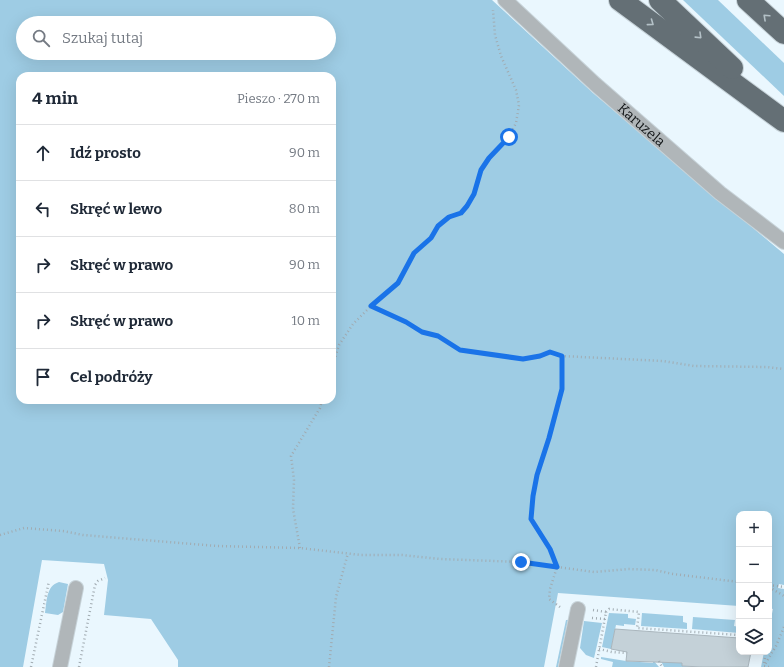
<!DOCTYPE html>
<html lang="pl">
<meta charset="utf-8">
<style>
:root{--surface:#fff;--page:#f6f6f7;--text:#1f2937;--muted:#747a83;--line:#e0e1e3}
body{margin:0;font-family:Bitter,serif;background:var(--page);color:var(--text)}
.controls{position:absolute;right:12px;bottom:12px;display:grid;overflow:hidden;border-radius:8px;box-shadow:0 4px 16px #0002}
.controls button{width:36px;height:36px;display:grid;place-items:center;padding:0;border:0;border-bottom:1px solid var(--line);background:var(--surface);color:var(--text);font:20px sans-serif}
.stop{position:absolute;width:12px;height:12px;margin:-9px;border:3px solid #1a73e8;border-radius:50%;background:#fff}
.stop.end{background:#1a73e8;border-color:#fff;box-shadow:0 1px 4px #0008}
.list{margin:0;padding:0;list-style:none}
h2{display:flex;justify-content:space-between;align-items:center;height:52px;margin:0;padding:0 16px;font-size:17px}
h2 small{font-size:13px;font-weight:400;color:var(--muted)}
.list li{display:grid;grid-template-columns:26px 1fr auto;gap:12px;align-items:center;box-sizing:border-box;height:56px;padding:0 16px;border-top:1px solid var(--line)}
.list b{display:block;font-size:15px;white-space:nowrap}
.list em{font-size:13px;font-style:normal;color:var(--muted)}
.icon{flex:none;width:22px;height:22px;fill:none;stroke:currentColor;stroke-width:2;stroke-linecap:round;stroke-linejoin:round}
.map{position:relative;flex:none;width:784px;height:667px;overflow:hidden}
.search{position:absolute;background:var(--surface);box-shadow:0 4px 16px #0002;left:16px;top:16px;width:320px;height:44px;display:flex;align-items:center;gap:10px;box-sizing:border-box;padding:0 14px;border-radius:22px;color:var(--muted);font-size:15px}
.panel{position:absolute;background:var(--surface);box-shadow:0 4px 16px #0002;left:16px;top:72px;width:320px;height:332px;border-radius:12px}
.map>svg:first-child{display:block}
.green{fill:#9ecce4;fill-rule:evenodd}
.building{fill:#c4d1d8;stroke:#aab6bd}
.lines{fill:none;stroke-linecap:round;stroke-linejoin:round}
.street-casing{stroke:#c7d3d9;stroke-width:16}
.highway-casing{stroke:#c7d3d9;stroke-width:24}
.path{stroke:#a1abb1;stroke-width:2.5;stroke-dasharray:1 3;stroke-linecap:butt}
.street{stroke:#b0b6b9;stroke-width:14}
.highway{stroke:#646f75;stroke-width:22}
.oneway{stroke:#b4c1c7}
.route{stroke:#1a73e8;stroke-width:5}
.labels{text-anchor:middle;stroke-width:3;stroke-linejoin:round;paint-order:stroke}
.street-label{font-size:14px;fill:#101416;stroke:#eaf7fe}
</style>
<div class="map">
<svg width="784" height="667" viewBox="0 0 784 667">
<rect width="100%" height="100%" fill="#eaf7fe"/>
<g class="green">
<path d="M 0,0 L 492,0 L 593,93 L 784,254 L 784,585 L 779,584 L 778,588 L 784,589 L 784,667 L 761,667 L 764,652 L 769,652 L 769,628 L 773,609 L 769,608 L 769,514 L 739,514 L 739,606 L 558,593 L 544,667 L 178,667 L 178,660 L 151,619 L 104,615 L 108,580 L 104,564 L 42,560 L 23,667 L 0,667 ZM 23,23 L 329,23 L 329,53 L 23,53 ZM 20,76 L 332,76 L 332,400 L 20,400 Z"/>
<path d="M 683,0 L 718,0 L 784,63 L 784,96 Z"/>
<path d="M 59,582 L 68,584 L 63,612 L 58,615 L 45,613 C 47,601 46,586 59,582 Z"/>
<path d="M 609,613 L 628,614 L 628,618 L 636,619 L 635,625 L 624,624 L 624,626 L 616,625 L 611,649 L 602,647 Z"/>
<path d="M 642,613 L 683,616 L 683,622 L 687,623 L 687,629 L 641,626 Z"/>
<path d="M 693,617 L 735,620 L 734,626 L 739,627 L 739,633 L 692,629 Z"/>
<path d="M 566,620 L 568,620 L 558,667 L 556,667 Z"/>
<path d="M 584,621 L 602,623 L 594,658 L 586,655 L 580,648 Z"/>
<path d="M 601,657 L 626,661 L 653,663 L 653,660 L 659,667 L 612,667 L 613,662 L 601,659 Z"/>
<path d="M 661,661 L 682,663 L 682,666 L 702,667 L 664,667 Z"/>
</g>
<path class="building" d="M 615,629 L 739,638 L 739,652 L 751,652 L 748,667 L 702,667 L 682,666 L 682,663 L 626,661 L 627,652 L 611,649 Z"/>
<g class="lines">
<g class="street-casing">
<g id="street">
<path id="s1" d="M 505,0 L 595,84 L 720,193 L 784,242"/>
<path d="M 60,667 L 76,588"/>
<path d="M 566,667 L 578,609"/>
</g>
</g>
<g class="highway-casing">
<g id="highway">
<path d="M 620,0 L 784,121"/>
<path d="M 660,0 L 732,68"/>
<path d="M 748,0 L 784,33"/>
</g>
</g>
<g class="path">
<path d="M 371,306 L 406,322 L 422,333 L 438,335 L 459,350 L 523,359 L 540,356 L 550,352 L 562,356 L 663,361 L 694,366 L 766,367 L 784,369"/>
<path d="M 332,368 L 339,345 L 353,324 L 371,306 L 398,283 L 414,253 L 431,238 L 438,226 L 449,217 L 461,213 L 467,207 L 474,194 L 481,170 L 489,158 L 509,137 L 516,123 L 519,105 L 516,90 L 501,56 L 495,35 L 493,10"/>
<path d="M 0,535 L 24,528 L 63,531 L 83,535 L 217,546 L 300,548 L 361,555 L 402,555 L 440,559 L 521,562 L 594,572 L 629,569 L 655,570 L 673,574 L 739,582"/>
<path d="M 300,548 L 293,509 L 294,480 L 291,456 L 320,408 L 322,400"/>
<path d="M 769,585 L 784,587"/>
<path d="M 769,587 L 784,596"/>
<path d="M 560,607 L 549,599 L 550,589 L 557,567 L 550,549 L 531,519 L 533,496 L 537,475 L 549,438 L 562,389 L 562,356"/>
<path d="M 593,610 L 606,612 L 596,667"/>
<path d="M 606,612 L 609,609 L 639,612 L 637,628 L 739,635"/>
<path d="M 592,618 L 605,619"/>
<path d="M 599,649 L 612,652 L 627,653"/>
<path d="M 659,661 L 662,667"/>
<path d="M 764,663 L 766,652"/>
<path d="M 31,667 L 49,581"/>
<path d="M 79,667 L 95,585 L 98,581 L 105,578"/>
<path d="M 329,667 L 336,597 L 348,553"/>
<path d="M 769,667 L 764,666 L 776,646 L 784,627"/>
</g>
<use href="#street" class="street"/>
<use href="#highway" class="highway"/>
</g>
<defs><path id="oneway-chevron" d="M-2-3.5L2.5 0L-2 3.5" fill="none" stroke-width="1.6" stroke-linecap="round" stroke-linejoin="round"/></defs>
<g class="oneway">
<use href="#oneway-chevron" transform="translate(766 17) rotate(-137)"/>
<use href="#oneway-chevron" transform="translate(651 23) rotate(36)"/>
<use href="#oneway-chevron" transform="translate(699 36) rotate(44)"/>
</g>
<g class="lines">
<path class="route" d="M 509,137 L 489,158 L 481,170 L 474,194 L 467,206 L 461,213 L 449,217 L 438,226 L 431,238 L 414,253 L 398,283 L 371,306 L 406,322 L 422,332 L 438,336 L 460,350 L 523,359 L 540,356 L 550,352 L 562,356 L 562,389 L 549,438 L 537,475 L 533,496 L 531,519 L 550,549 L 557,567 L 521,562"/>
</g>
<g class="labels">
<g class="street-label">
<text dy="5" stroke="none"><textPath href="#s1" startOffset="185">Karuzela</textPath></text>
</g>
</g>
</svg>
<div class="controls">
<button>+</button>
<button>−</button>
<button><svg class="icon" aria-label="locate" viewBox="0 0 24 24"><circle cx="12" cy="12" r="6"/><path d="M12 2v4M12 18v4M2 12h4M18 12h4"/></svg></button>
<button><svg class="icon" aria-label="layers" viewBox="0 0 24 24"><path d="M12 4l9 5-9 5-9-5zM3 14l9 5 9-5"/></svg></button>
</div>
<div class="stop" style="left:509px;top:137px"></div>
<div class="stop end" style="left:521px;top:562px"></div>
<div class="search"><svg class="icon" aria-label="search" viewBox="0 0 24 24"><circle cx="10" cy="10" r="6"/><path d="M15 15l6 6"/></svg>Szukaj tutaj</div>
<section class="panel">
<h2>4 min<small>Pieszo · 270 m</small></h2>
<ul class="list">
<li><svg class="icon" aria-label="ahead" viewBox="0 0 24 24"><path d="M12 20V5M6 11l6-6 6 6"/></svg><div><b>Idź prosto</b></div><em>90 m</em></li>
<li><svg class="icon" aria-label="left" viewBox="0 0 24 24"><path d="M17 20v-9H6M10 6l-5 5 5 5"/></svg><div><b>Skręć w lewo</b></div><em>80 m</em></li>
<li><svg class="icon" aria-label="right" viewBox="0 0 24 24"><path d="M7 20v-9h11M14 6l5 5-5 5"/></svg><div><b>Skręć w prawo</b></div><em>90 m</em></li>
<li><svg class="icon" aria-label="right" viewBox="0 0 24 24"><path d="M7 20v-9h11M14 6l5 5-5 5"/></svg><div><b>Skręć w prawo</b></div><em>10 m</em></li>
<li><svg class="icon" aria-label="arrive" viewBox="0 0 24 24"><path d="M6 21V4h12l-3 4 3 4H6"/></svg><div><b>Cel podróży</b></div></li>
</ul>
</section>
</div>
